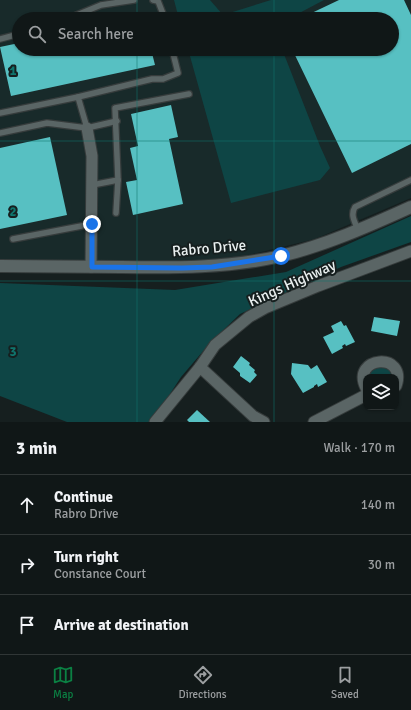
<!DOCTYPE html>
<meta charset="utf-8">
<style>
:root{--surface:#101717;--page:#192020;--text:#f1f3f6;--muted:#9c9fa1;--line:#303636;--accent:#0b8043}
body{margin:0;font-family:Signika,sans-serif;background:var(--page);color:var(--text)}
.controls{position:absolute;right:12px;bottom:12px;display:grid;overflow:hidden;border-radius:8px;box-shadow:0 1px 3px #0004}
.controls button{width:36px;height:36px;display:grid;place-items:center;padding:0;border:0;border-bottom:1px solid var(--line);background:var(--surface);color:var(--text);font:20px sans-serif}
.stop{position:absolute;width:12px;height:12px;margin:-9px;border:3px solid #1a73e8;border-radius:50%;background:#fff}
.stop.end{background:#1a73e8;border-color:#fff;box-shadow:0 1px 4px #0008}
.list{margin:0;padding:0;list-style:none}
h2{display:flex;justify-content:space-between;align-items:center;height:52px;margin:0;padding:0 16px;font-size:17px}
h2 small{font-size:13px;font-weight:400;color:var(--muted)}
.list li{display:grid;grid-template-columns:26px 1fr auto;gap:12px;align-items:center;box-sizing:border-box;height:60px;padding:0 16px;border-top:1px solid var(--line)}
.list b{display:block;font-size:15px;white-space:nowrap}
.list p{margin:0;font-size:13px;white-space:nowrap;color:var(--muted)}
.list em{font-size:13px;font-style:normal;color:var(--muted)}
.icon{flex:none;width:22px;height:22px;fill:none;stroke:currentColor;stroke-width:2;stroke-linecap:round;stroke-linejoin:round}
.map{position:relative;flex:none;width:411px;height:422px;overflow:hidden}
.search{position:absolute;background:var(--surface);box-shadow:0 1px 3px #0004;left:12px;right:12px;top:12px;height:44px;display:flex;align-items:center;gap:10px;box-sizing:border-box;padding:0 14px;border-radius:22px;color:var(--muted);font-size:15px}
.sheet{height:232px;background:var(--surface)}
nav{display:flex;justify-content:space-around;align-items:center;box-sizing:border-box;height:56px;border-top:1px solid var(--line);background:var(--surface);font-size:11px;color:var(--muted)}
nav a{display:grid;justify-items:center;gap:2px}
nav .on{color:var(--accent)}
.map>svg:first-child{display:block}
.built{fill:#182a2a;fill-rule:evenodd}
.green{fill:#0e4545}
.building{fill:#57c0c2}
.lines{fill:none;stroke-linecap:round;stroke-linejoin:round}
.lane-casing{stroke:#363c3c;stroke-width:8}
.street-casing{stroke:#363c3c;stroke-width:13}
.secondary-casing{stroke:#363c3c;stroke-width:14}
.lane{stroke:#5a6565;stroke-width:5.5}
.street{stroke:#5a6565;stroke-width:11}
.secondary{stroke:#5a6565;stroke-width:12}
.route{stroke:#1a73e8;stroke-width:5}
.grid{fill:none;stroke:#0f766e;stroke-width:1;stroke-opacity:0.55}
.labels{text-anchor:middle;stroke-width:4;stroke-linejoin:round;paint-order:stroke}
.street-label{font-size:15px;fill:#ebf1f1;stroke:#161f1f}
.grid-label{font-size:13px;text-anchor:middle;font-weight:bold;fill:#0f766e;stroke:#161f1f;stroke-width:4;stroke-linejoin:round;paint-order:stroke}
</style>
<div class="map">
<svg width="411" height="422" viewBox="0 0 411 422">
<rect width="100%" height="100%" fill="#161f1f"/>
<path class="built" d="M 0,0 L 411,0 L 411,198 L 315,239 L 228,260 L 126,261 L 0,261 ZM 19,19 L 392,19 L 392,49 L 19,49 Z"/>
<g class="green">
<path d="M 174,0 L 210,0 L 223,15 L 271,0 L 324,0 L 288,19 L 179,19 Z"/>
<path d="M 188,49 L 282,49 L 320,146 L 330,168 L 320,180 L 231,203 Z"/>
<path d="M 411,216 L 411,242 L 341,267 L 240,314 L 210,343 L 181,377 L 157,414 L 149,422 L 67,422 L 0,396 L 0,283 L 175,290 L 286,272 Z"/>
<path d="M 386,364 L 395,377 L 366,377 L 368,369 Z"/>
</g>
<g class="building">
<path d="M 339,0 L 404,0 L 411,15 L 411,144 L 352,173 L 292,49 L 392,49 L 392,19 L 299,19 Z"/>
<path d="M 144,15 L 145,19 L 129,19 L 129,18 Z"/>
<path d="M 19,43 L 19,49 L 151,49 L 155,65 L 11,96 L 0,47 Z"/>
<path d="M 171,105 L 178,137 L 169,139 L 183,204 L 133,215 L 126,182 L 137,180 L 130,148 L 138,146 L 131,114 Z"/>
<path d="M 50,137 L 67,215 L 0,229 L 0,148 Z"/>
<path d="M 374,317 L 400,321 L 397,336 L 371,331 Z"/>
<path d="M 341,321 L 344,326 L 346,325 L 355,342 L 346,346 L 345,344 L 342,346 L 343,348 L 332,354 L 323,337 L 334,332 L 331,326 Z"/>
<path d="M 241,356 L 250,363 L 249,365 L 255,370 L 254,372 L 257,375 L 250,383 L 240,376 L 240,373 L 233,367 Z"/>
<path d="M 292,363 L 308,365 L 311,369 L 317,365 L 327,382 L 318,387 L 317,384 L 314,386 L 314,387 L 303,393 L 291,374 Z"/>
<path d="M 197,410 L 210,422 L 189,422 L 187,420 Z"/>
</g>
<g class="lines">
<g class="lane-casing">
<g id="lane">
<path d="M 153,0 L 158,1 L 165,19"/>
<path d="M 67,19 L 101,5 L 134,0"/>
<path d="M 0,39 L 19,34"/>
<path d="M 78,97 L 87,128"/>
<path d="M 0,113 L 78,97 L 152,79 L 163,79 L 178,73 L 172,49"/>
<path d="M 0,133 L 47,123 L 87,128 L 117,121"/>
<path d="M 92,185 L 118,180 L 115,108 L 189,94"/>
<path d="M 116,213 L 118,180"/>
<path d="M 358,230 C 355,222 350,215 355,207 L 411,180"/>
<path d="M 13,239 L 92,224"/>
</g>
</g>
<g class="street-casing">
<g id="street">
<path d="M 87,128 L 92,156 L 91,267"/>
<path d="M 200,367 L 253,416 L 264,422"/>
<path d="M 366,388 C 350,356 408,351 396,386"/>
<path d="M 155,422 L 200,367 L 215,345 L 249,317 L 265,308 L 318,286 L 411,251"/>
<path d="M 314,422 L 366,395"/>
</g>
</g>
<g class="secondary-casing">
<path id="secondary" d="M 0,266 C 40,266 81,267 121,267 C 175,268 228,268 281,256 C 326,245 369,226 411,207"/>
</g>
<use href="#lane" class="lane"/>
<use href="#street" class="street"/>
<use href="#secondary" class="secondary"/>
</g>
<g class="lines">
<path class="route" d="M 92,224 L 92,267 L 182,268 L 212,267 L 281,256"/>
</g>
<path class="grid" d="M 137,0 L 137,19M 274,0 L 274,19M 137,49 L 137,422M 274,49 L 274,422M 0,141 L 411,141M 0,281 L 411,281"/>
<g class="labels">
<g class="street-label">
<text transform="translate(209 248) rotate(-5)" y="5">Rabro Drive</text>
<text transform="translate(292 283) rotate(-24)" y="5">Kings Highway</text>
</g>
</g>
<g class="grid-label">
<text x="13" y="75">1</text>
<text x="13" y="216">2</text>
<text x="13" y="356">3</text>
</g>
</svg>
<div class="controls">
<button><svg class="icon" aria-label="layers" viewBox="0 0 24 24"><path d="M12 4l9 5-9 5-9-5zM3 14l9 5 9-5"/></svg></button>
</div>
<div class="stop" style="left:281px;top:256px"></div>
<div class="stop end" style="left:92px;top:224px"></div>
<div class="search"><svg class="icon" aria-label="search" viewBox="0 0 24 24"><circle cx="10" cy="10" r="6"/><path d="M15 15l6 6"/></svg>Search here</div>
</div>
<section class="sheet">
<h2>3 min<small>Walk · 170 m</small></h2>
<ul class="list">
<li><svg class="icon" aria-label="ahead" viewBox="0 0 24 24"><path d="M12 20V5M6 11l6-6 6 6"/></svg><div><b>Continue</b><p>Rabro Drive</p></div><em>140 m</em></li>
<li><svg class="icon" aria-label="right" viewBox="0 0 24 24"><path d="M7 20v-9h11M14 6l5 5-5 5"/></svg><div><b>Turn right</b><p>Constance Court</p></div><em>30 m</em></li>
<li><svg class="icon" aria-label="arrive" viewBox="0 0 24 24"><path d="M6 21V4h12l-3 4 3 4H6"/></svg><div><b>Arrive at destination</b></div></li>
</ul>
</section>
<nav>
<a class="on"><svg class="icon" aria-label="map" viewBox="0 0 24 24"><path d="M3 6l6-2 6 2 6-2v14l-6 2-6-2-6 2zM9 4v14M15 6v14"/></svg>Map</a>
<a><svg class="icon" aria-label="directions" viewBox="0 0 24 24"><path d="M12 3l9 9-9 9-9-9zM9 14v-3h6M13 9l2 2-2 2"/></svg>Directions</a>
<a><svg class="icon" aria-label="saved" viewBox="0 0 24 24"><path d="M7 4h10v16l-5-4-5 4z"/></svg>Saved</a>
</nav>
